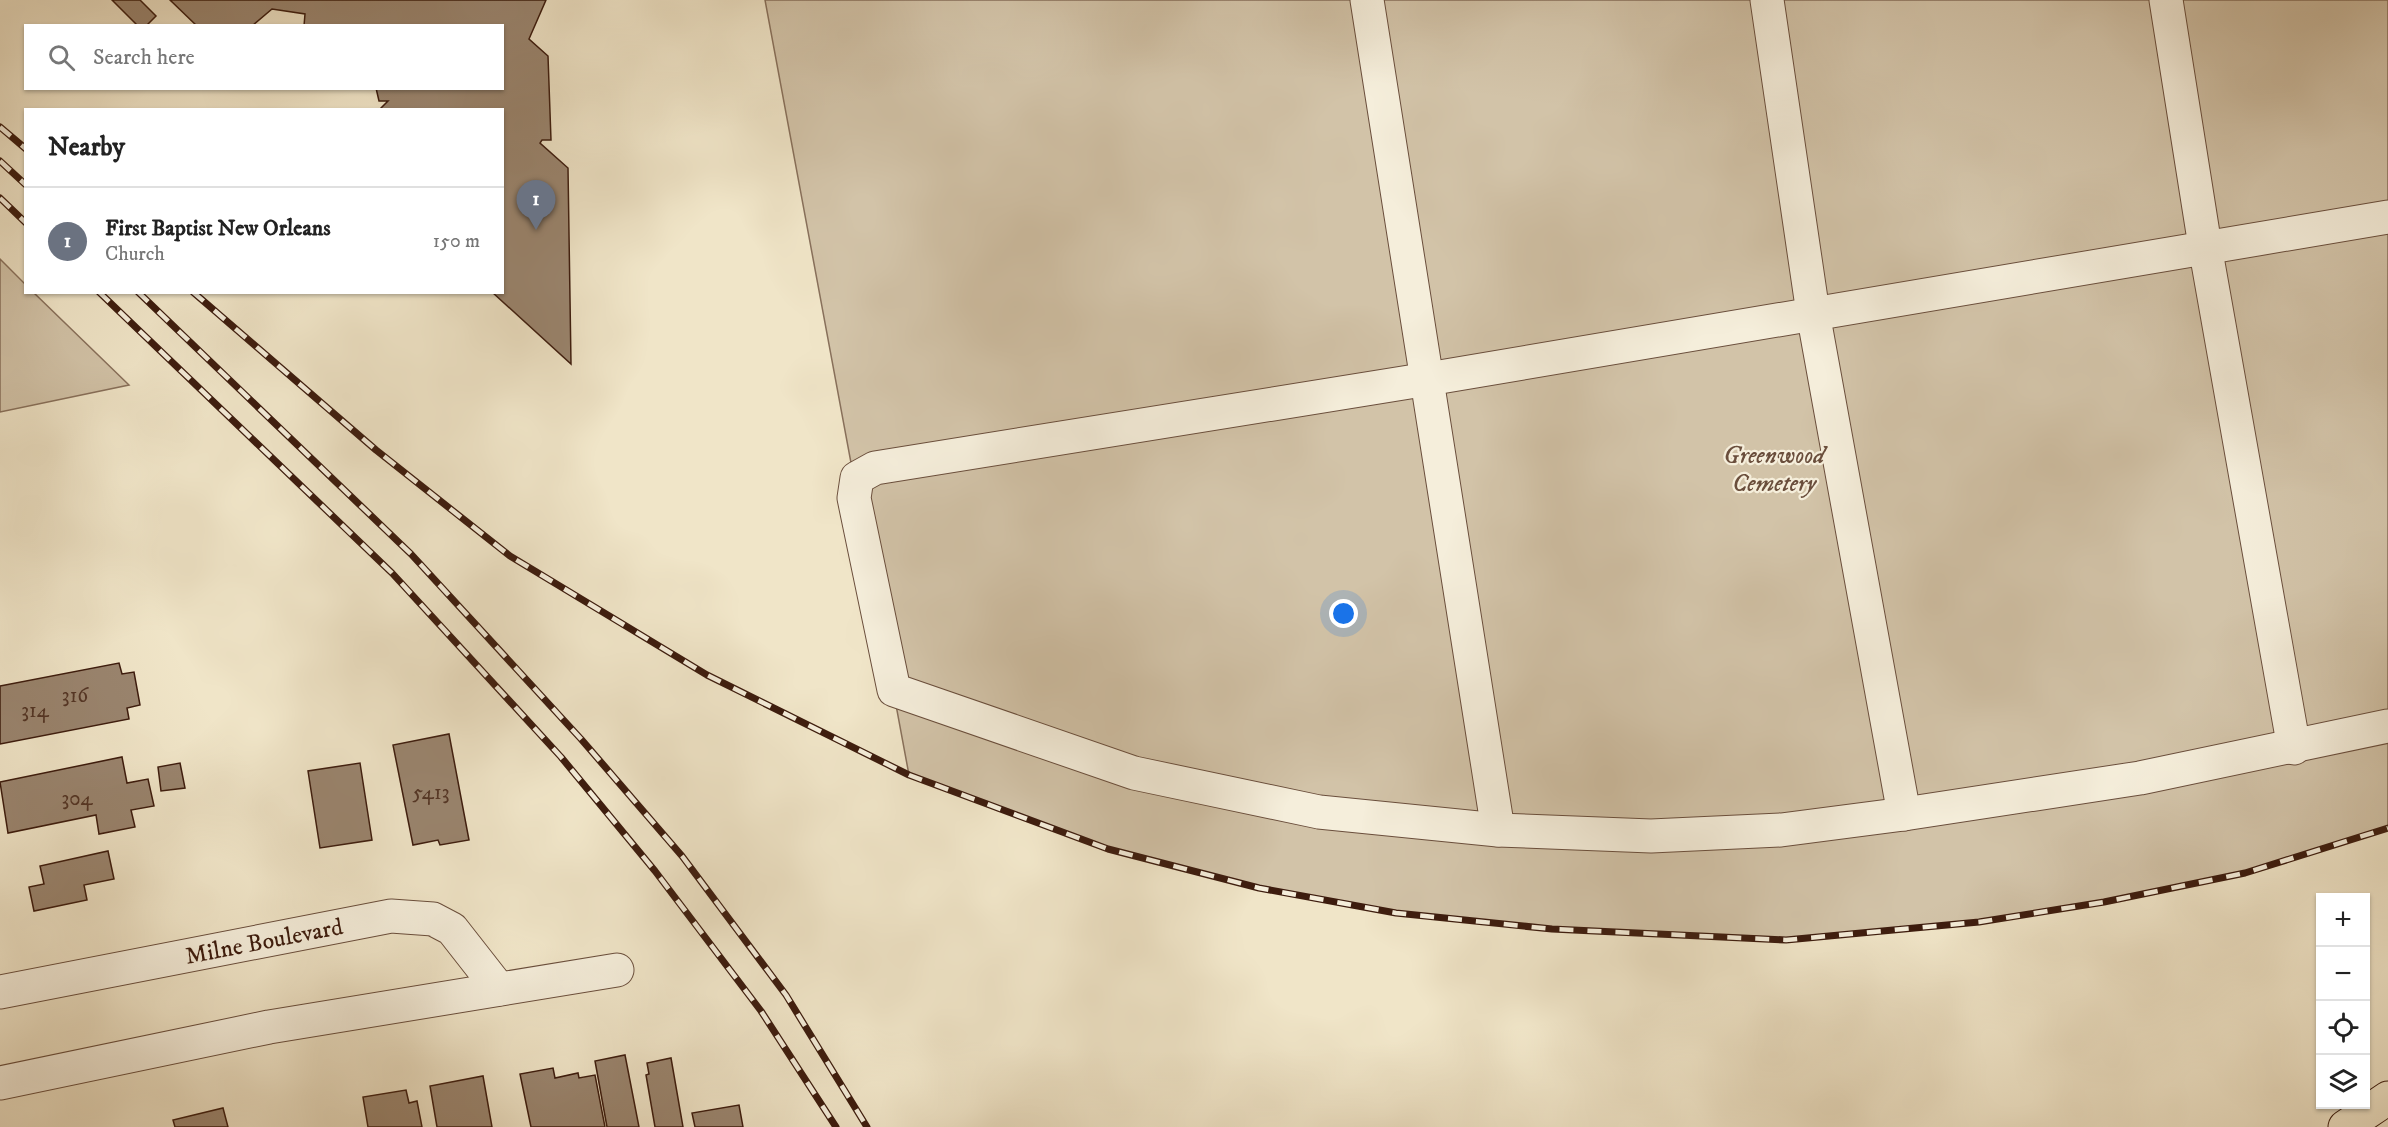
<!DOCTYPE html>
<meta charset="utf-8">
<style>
:root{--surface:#fff;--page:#f6f6f6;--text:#222;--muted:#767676;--line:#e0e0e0;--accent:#ea580c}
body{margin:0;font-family:"IM FELL DW Pica",serif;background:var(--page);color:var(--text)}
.controls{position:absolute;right:18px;bottom:18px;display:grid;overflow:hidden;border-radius:0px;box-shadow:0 2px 4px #0004}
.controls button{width:54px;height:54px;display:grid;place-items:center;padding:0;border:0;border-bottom:2px solid var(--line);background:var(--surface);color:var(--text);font:30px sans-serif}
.you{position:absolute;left:1344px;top:614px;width:21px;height:21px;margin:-15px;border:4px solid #fff;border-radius:50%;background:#1a73e8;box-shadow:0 0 0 9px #1a73e833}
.badge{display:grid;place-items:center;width:39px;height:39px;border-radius:50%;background:var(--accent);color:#fff;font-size:20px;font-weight:700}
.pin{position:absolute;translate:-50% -50px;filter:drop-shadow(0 2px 3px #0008)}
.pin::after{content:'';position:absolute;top:32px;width:21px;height:18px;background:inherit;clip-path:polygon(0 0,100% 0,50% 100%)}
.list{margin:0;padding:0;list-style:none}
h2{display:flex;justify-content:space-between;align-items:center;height:78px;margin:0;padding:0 24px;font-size:26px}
h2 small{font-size:20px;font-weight:400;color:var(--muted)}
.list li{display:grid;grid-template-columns:39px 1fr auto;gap:18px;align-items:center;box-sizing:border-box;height:108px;padding:0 24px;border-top:2px solid var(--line)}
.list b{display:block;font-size:22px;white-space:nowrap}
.list p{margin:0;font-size:20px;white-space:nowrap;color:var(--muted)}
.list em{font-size:20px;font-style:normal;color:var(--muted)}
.icon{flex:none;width:33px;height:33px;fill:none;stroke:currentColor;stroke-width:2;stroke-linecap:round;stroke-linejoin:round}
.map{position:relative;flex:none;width:2388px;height:1127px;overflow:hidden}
.search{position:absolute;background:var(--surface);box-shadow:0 2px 4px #0004;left:24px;top:24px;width:480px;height:66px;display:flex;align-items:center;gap:15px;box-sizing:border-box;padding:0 21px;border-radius:0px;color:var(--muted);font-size:22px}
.panel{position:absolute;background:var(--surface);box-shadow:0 2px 4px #0004;left:24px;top:108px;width:480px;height:186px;border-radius:0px}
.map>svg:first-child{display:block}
.green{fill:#d2c3a8;stroke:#88705b;stroke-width:1.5}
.building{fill:#9a856f;stroke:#3d1c0e;stroke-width:1.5}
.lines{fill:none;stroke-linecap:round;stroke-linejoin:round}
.minor-casing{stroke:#6a4e3c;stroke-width:35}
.highway-casing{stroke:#3d1c0e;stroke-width:35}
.minor{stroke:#f5eedb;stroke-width:33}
.highway{stroke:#f0e5c8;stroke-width:33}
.rail-casing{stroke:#3d1c0e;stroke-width:7}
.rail{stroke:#f5eedb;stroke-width:4.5;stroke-dasharray:14;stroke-linecap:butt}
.labels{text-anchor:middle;stroke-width:4.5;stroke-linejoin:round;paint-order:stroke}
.number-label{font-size:21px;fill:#543626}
.park-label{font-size:24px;font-style:italic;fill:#6a4e3c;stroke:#f5eedb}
.street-label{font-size:24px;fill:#3d1c0e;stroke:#f5eedb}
</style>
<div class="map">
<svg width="2388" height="1127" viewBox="0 0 2388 1127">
<rect width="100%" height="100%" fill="#f0e5c8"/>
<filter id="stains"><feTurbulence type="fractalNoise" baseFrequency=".00333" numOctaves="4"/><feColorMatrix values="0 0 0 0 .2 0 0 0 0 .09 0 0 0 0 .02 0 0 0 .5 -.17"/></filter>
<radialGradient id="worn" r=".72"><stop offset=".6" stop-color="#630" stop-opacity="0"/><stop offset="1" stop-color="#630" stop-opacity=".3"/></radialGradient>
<g class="green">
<path d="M 765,0 L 2388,0 L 2388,828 L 2245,873 L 2104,902 L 1979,922 L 1786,940 L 1552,929 L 1396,913 L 1259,888 L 1108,849 L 909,775 Z"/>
<path d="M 0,259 L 25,284 L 26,292 L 34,293 L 129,385 L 0,412 Z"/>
</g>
<g class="building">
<path d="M 112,0 L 140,0 L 156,16 L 146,26 L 138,26 Z"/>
<path d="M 170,0 L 546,0 L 529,39 L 548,56 L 551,140 L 542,140 L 540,143 L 568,168 L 571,364 L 492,292 L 502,292 L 502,110 L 379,110 L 388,101 L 379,101 L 376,88 L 502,88 L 502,26 L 304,26 L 305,14 L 272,9 L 252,26 L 197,26 Z"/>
<path d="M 119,663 L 122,674 L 134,672 L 140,705 L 127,708 L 129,719 L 0,744 L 0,686 Z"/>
<path d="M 449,734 L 469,840 L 440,845 L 438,840 L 413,845 L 393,745 Z"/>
<path d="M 122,757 L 127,783 L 148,779 L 154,806 L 131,810 L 135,827 L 99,834 L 96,815 L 8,833 L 0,782 Z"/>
<path d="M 180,763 L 185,788 L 161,791 L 158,767 Z"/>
<path d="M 360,763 L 372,840 L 320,848 L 308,771 Z"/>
<path d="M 108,851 L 114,879 L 84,885 L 87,900 L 34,911 L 29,887 L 44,884 L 40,866 Z"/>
<path d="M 625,1055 L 639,1127 L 607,1127 L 595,1061 Z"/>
<path d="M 671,1058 L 683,1127 L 655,1127 L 646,1075 L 649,1074 L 647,1063 Z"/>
<path d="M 553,1068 L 555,1078 L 578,1073 L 579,1078 L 595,1075 L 605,1127 L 531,1127 L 520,1074 Z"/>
<path d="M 483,1076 L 492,1127 L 437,1127 L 430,1086 Z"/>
<path d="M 406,1090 L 409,1103 L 417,1101 L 422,1127 L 368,1127 L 363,1097 Z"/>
<path d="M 739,1105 L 743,1127 L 695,1127 L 692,1113 Z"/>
<path d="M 223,1108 L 228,1127 L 175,1127 L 173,1120 Z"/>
</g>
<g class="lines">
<g class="minor-casing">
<g id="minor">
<path d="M 1367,0 L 1498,830"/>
<path d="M 1767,0 L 1813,313 L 1904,814"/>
<path d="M 2166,0 L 2205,246 L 2294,748"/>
<path d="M 2388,217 L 1428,379 L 875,468 L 857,478 L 854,498 L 894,690 L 1134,773 L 1319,812 L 1498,830 L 1651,836 L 1781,830 L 1904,814 L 2140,778 L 2388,726"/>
<path d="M 0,992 L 391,916 L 433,919 L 452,929 L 499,989"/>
<path d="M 0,1083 L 269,1027 L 617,970"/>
</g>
</g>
<g class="highway-casing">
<path id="highway" d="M 2345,1127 L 2388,1098"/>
</g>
<use href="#minor" class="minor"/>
<use href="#highway" class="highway"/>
<g class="rail-casing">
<g id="rail">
<path d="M 0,127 L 26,149"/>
<path d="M 0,161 L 26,185"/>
<path d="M 0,198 L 26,223"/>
<path d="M 99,292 L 392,573 L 561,757 L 655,871 L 761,1011 L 836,1127"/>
<path d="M 138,292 L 411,554 L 581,739 L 682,856 L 786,995 L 867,1127"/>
<path d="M 193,292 L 376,450 L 510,556 L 707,675 L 909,775 L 1108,849 L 1259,888 L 1396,913 L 1552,929 L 1786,940 L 1979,922 L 2104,902 L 2245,873 L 2388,828"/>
</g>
</g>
<use href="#rail" class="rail"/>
</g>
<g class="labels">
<g class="number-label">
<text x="75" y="702">316</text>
<text x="35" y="717">314</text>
<text x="431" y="799">5413</text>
<text x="77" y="805">304</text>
</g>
<g class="park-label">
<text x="1774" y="463">Greenwood<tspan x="1774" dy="28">Cemetery</tspan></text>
</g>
<g class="street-label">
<text transform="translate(264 941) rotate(-11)" y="8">Milne Boulevard</text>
</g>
</g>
<rect width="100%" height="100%" filter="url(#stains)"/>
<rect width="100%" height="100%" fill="url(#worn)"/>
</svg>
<div class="controls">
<button>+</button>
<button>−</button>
<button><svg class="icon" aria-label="locate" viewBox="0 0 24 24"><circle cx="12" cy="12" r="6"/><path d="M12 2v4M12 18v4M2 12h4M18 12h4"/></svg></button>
<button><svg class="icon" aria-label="layers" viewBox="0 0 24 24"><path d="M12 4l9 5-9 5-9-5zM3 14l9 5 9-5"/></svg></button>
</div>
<div class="you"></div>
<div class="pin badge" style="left:536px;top:230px;background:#6b7280">1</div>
<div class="search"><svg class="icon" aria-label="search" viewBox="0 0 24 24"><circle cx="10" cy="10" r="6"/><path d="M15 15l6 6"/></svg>Search here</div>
<section class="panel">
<h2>Nearby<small></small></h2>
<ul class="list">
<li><span class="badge" style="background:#6b7280">1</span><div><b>First Baptist New Orleans</b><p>Church</p></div><em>150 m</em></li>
</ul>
</section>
</div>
